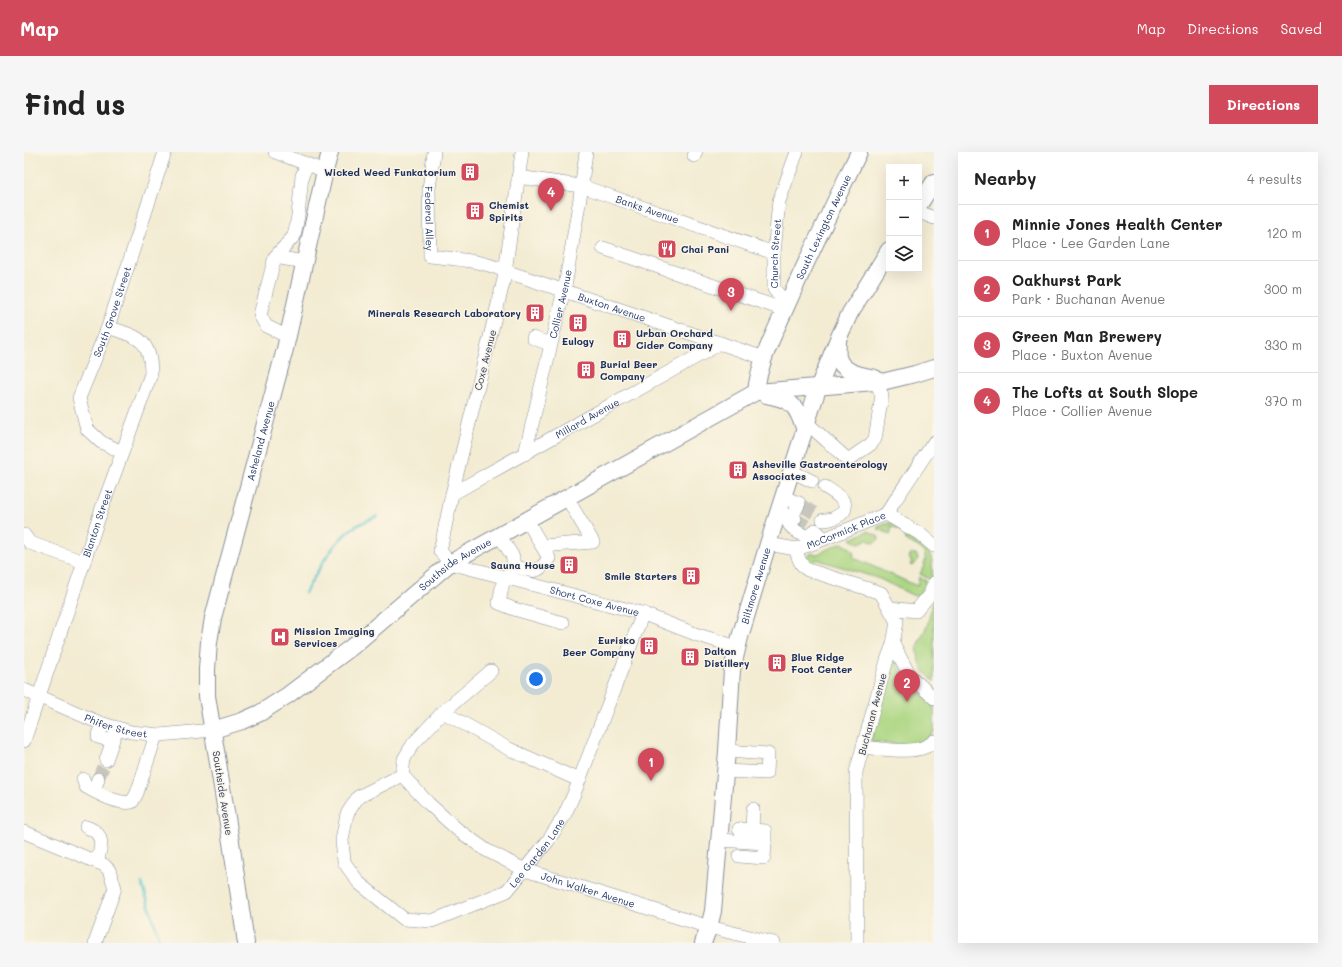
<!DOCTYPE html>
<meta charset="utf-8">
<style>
:root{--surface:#fff;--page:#f6f6f6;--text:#222;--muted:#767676;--line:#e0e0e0;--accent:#d1495b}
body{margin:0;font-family:Mali,sans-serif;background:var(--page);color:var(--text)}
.controls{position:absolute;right:12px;top:12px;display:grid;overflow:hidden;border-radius:0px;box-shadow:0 4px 16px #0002}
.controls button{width:36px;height:36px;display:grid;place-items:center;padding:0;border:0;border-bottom:1px solid var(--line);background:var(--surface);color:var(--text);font:20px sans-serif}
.you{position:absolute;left:512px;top:527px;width:14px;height:14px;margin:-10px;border:3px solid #fff;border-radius:50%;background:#1a73e8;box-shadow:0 0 0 6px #1a73e833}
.badge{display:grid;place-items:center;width:26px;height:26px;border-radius:50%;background:var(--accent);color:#fff;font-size:13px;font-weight:700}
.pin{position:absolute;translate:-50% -33px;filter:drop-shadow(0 1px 2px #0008)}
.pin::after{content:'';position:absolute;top:21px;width:14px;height:12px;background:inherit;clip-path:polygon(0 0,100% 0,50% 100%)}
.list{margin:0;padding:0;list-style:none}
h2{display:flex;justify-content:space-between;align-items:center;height:52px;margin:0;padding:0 16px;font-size:17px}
h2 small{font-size:13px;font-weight:400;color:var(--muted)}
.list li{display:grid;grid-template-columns:26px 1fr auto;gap:12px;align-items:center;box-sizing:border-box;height:56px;padding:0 16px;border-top:1px solid var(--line)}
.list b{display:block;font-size:15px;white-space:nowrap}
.list p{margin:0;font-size:13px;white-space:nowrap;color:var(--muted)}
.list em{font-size:13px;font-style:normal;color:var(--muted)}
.icon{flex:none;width:22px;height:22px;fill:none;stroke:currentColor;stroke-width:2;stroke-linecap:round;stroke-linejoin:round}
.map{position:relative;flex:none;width:910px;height:791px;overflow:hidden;border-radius:0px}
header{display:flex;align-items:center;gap:24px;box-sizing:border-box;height:56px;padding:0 20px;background:var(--accent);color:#fff}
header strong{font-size:19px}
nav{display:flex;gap:22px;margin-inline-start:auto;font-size:14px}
.intro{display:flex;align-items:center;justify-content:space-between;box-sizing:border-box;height:96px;padding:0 24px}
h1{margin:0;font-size:28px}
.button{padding:10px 18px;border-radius:0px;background:var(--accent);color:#fff;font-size:14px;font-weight:700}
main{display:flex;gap:24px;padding:0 24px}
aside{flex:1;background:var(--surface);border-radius:0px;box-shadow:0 4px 16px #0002}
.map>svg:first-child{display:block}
.green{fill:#abd682;stroke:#638270}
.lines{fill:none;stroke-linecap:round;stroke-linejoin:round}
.stream{stroke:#55c2cd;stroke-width:2.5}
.minor-tunnel{stroke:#c8c6bc;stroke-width:13;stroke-dasharray:13 6;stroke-linecap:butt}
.minor-casing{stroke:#878e98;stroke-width:14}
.major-casing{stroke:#878e98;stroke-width:18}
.minor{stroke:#fff;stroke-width:13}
.major{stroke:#fff;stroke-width:16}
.labels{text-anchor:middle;stroke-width:3;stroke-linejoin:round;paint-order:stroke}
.poi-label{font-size:10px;font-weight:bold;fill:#1b2f5e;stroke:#fcf5e5;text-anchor:start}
.street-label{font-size:10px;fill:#1b2f5e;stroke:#fcf5e5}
</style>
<header>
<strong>Map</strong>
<nav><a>Map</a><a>Directions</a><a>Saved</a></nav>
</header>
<div class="intro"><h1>Find us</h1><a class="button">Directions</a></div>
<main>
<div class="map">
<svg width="910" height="791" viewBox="0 0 910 791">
<rect width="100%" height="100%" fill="#fcf5e5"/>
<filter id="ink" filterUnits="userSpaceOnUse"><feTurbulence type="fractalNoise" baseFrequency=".025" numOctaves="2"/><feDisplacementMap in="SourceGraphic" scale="8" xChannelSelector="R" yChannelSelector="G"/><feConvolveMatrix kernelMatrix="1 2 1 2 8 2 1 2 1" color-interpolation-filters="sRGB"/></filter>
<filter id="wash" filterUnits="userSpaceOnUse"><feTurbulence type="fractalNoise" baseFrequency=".012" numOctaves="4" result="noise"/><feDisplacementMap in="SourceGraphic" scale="16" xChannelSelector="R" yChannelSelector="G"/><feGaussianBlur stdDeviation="0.9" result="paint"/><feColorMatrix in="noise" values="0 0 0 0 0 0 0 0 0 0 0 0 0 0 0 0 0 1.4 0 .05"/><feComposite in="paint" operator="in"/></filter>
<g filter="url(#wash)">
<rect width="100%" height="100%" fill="#f3ecd3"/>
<g class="green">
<path d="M 868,370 L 898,389 C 908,400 910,414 907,428 L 896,422 C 901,412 906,402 893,394 C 889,392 885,391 882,388 L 881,380 L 867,374 L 867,381 L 866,382 L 854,377 L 854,375 Z"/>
<path d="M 844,379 L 854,384 L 855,387 L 850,391 L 842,387 C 837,393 833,391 827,387 Z"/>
<path d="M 818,391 L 829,398 L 830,406 L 893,434 L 894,431 L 895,425 L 902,429 L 896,442 L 892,444 L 888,443 L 856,427 L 792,407 L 789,413 L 787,413 L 783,408 L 784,404 L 788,401 L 791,403 Z"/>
<path d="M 888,402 L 892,402 L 894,407 L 892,411 L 887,414 L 886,412 L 888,410 L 884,405 Z"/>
<path d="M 910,446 L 910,530 L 900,519 L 895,509 L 893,494 L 903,474 Z"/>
<path d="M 871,507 L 884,533 L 906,548 L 910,552 L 910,579 L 907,584 L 896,590 L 880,593 L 848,590 L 847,588 L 868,510 Z"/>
</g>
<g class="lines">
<g class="stream">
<path d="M 281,441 C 294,419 306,394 326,378 C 334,372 345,368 354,364"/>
<path d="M 118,731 L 135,786 L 133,791"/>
</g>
</g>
</g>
<g filter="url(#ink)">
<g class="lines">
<g class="minor-tunnel">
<path d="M 779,354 L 793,363"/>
<path d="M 771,367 L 786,376"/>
<path d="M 74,627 L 82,608"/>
</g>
<g class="minor-casing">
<g id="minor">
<path d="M 251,0 L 301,19"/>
<path id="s1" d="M 410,0 L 405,37 L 406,104 C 431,107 457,108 481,119 L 740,206"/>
<path id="s2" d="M 498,0 L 480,127 L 428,342 L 416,399 L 426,411 L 617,461 L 674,483 L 713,495"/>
<path d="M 670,4 L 672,0"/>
<path id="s3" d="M 494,25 L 557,34 L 750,101"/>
<path d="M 895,60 L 910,66"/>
<path d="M 579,96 L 761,158"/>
<path d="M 251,105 L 280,110"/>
<path id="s4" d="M 765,149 L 755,143 L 750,137 L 750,101 L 755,49 L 773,0"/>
<path d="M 264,185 L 242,174 L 236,163 L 251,105 L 270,84 L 274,64 L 278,24 L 283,12"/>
<path d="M 509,186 L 526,192"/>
<path d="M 783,271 L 824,308 L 847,292 L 851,287 L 858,243 L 852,230"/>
<path id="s5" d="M 98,300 L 77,290 L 63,277 L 55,246 L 84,175 L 141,0"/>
<path id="s6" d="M 501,302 L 542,129 L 556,46 L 562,0"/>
<path d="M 767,319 L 788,329"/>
<path id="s7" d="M 428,342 L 697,191"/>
<path d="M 759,345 L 775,351 L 768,365 L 761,363"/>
<path d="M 862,362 L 896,382 L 910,394"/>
<path d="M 771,367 L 768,365 L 765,372 C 769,378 778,384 785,384 L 791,378 L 800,386"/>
<path d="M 503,368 L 518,394 L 569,390 L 543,346"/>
<path d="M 799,368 C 807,368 811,366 817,362 C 830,352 809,340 801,335"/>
<path d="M 0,383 L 6,391 L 60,410"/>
<path d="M 476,384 L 489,405 L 489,414"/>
<path id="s8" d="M 744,392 L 772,397 L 785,393 L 862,362 L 910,290"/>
<path d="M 772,397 C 774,406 776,413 784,418 L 857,441 L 873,470 L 869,492 L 863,508 L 832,620 L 833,791"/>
<path d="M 480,425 L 475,451 L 490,457 L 539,471"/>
<path d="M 486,427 L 489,414 C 508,419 513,424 525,406 L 518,394"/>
<path d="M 866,456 L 892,459 L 907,441 L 910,431"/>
<path d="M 869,492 L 886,524 L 910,546"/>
<path id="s9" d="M 0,538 L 76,571 L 107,580 L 136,583 L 189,578"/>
<path d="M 419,560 L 485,597 L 555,628"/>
<path d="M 79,572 L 74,585 L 88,589"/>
<path id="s10" d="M 0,589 L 78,356 L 127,222 C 127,186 113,185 84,175"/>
<path d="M 840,595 C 859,597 896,604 910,589"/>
<path d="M 82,608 L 93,576"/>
<path d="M 701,619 L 743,621 L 744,602 L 703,599"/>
<path id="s11" d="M 378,623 L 334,645 L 323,662 L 318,688 L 320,710 L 335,731 L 380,767 L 408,769 L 483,739 L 524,689 L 540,664 L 550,642 L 619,461"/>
<path id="s12" d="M 378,623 L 404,651 L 434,678 L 462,698 L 501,718 L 685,775 L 750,791"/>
<path d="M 378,623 L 380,607 L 389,592 L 419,560 L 467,519"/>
<path d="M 59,627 L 62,635 C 74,641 94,653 108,650 L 113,641 L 132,583"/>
<path d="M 70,639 L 74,627"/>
<path d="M 62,675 C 81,681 78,694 73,710"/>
<path d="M 728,678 L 729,657"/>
<path d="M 0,680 L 80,713 L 85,718 L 91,736 L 71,791"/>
<path d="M 696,688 L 741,691 L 741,679 L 715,677"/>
<path d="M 715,704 L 740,706 L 741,691"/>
</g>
</g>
<g class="major-casing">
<g id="major">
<path d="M 895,53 L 910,30"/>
<path d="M 814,189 C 814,194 813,200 814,205 C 818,221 837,223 851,226"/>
<path id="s13" d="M 732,240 C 735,210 750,182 762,155 C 785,103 810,52 835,0"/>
<path d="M 742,243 C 769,248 772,253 781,278"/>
<path id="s14" d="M 189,578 L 218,569 L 236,561 L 264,543 L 329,494 L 426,411 L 732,240 L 862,229 L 891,222 L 910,216"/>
<path id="s15" d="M 222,791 L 207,690 L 183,544 L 183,517 L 185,490 L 189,466 L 261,197 L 301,19 L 306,0"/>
<path id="s16" d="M 679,791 L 685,775 L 689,759 L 703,599 L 708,518 L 716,485 L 744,392 L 794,236 L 814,187 L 826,161 L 865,98"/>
</g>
</g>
<use href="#minor" class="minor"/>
<use href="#major" class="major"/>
</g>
</g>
<defs>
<g id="building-square" transform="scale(1)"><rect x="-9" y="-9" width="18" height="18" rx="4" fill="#d1495b" stroke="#fcf5e5"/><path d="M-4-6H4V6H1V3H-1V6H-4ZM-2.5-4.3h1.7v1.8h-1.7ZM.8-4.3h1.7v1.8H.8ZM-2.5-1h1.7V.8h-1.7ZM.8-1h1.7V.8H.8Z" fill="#fff"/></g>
<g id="restaurant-square" transform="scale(1)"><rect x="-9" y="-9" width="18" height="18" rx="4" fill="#d1495b" stroke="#fcf5e5"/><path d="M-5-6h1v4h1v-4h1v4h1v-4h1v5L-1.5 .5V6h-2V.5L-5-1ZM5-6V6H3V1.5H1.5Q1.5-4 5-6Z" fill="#fff"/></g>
<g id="hospital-square" transform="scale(1)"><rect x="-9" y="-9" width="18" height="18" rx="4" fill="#d1495b" stroke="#fcf5e5"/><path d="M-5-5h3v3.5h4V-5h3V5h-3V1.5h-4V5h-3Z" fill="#fff"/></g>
</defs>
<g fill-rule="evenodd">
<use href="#building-square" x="446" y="20"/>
<use href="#building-square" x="451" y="59"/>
<use href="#restaurant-square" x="643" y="97"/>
<use href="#building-square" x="511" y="161"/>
<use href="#building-square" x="554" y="171"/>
<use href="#building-square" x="598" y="187"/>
<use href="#building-square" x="562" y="218"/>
<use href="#building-square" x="714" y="318"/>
<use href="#building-square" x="545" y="413"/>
<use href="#building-square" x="667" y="424"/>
<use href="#hospital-square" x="256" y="485"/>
<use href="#building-square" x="625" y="494"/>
<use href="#building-square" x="666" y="505"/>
<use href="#building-square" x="753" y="511"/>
</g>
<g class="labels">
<g class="poi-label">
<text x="432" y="24" text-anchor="end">Wicked Weed Funkatorium</text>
<text x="465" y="57">Chemist<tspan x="465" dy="12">Spirits</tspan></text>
<text x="657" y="101">Chai Pani</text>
<text x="497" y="165" text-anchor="end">Minerals Research Laboratory</text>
<text x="612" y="185">Urban Orchard<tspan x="612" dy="12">Cider Company</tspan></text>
<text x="554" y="193" text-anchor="middle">Eulogy</text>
<text x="576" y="216">Burial Beer<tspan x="576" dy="12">Company</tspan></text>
<text x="728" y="316">Asheville Gastroenterology<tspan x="728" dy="12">Associates</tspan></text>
<text x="531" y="417" text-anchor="end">Sauna House</text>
<text x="653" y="428" text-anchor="end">Smile Starters</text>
<text x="270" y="483">Mission Imaging<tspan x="270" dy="12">Services</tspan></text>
<text x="611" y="492" text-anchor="end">Eurisko<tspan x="611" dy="12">Beer Company</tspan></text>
<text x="680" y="503">Dalton<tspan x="680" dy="12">Distillery</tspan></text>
<text x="767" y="509">Blue Ridge<tspan x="767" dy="12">Foot Center</tspan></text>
</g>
<g class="street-label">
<text dy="4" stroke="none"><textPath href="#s3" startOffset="134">Banks Avenue</textPath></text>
<text dy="4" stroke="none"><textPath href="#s1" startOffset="67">Federal Alley</textPath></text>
<text dy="4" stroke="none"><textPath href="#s13" startOffset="179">South Lexington Avenue</textPath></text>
<text dy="4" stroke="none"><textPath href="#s4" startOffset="55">Church Street</textPath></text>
<text dy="4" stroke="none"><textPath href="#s6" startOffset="154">Collier Avenue</textPath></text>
<text dy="4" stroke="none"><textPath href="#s1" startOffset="294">Buxton Avenue</textPath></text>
<text dy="4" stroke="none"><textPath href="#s5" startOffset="167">South Grove Street</textPath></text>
<text transform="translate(461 208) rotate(-76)" y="4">Coxe Avenue</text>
<text dy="4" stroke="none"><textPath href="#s7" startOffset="155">Millard Avenue</textPath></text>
<text dy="4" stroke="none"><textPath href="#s15" startOffset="512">Asheland Avenue</textPath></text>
<text dy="4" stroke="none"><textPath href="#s10" startOffset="230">Blanton Street</textPath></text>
<text dy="4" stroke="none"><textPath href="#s8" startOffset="82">McCormick Place</textPath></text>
<text dy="4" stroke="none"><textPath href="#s14" startOffset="296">Southside Avenue</textPath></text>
<text dy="4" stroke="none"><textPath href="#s16" startOffset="363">Biltmore Avenue</textPath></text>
<text dy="4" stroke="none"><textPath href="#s2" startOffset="573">Short Coxe Avenue</textPath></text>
<text transform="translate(848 562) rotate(-75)" y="4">Buchanan Avenue</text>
<text dy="4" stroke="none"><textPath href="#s9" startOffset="99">Phifer Street</textPath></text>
<text transform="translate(199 641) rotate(81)" y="4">Southside Avenue</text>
<text dy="4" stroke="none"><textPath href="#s11" startOffset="359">Lee Garden Lane</textPath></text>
<text dy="4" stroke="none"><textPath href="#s12" startOffset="223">John Walker Avenue</textPath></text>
</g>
</g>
</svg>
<div class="controls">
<button>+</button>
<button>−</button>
<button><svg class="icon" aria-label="layers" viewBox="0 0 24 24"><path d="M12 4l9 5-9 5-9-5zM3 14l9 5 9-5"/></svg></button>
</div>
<div class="you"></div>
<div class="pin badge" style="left:627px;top:629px">1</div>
<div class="pin badge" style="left:883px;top:550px">2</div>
<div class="pin badge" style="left:707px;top:159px">3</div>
<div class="pin badge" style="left:527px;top:59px">4</div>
</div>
<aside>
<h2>Nearby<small>4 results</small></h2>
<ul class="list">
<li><span class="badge">1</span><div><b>Minnie Jones Health Center</b><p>Place · Lee Garden Lane</p></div><em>120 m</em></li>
<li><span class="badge">2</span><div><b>Oakhurst Park</b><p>Park · Buchanan Avenue</p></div><em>300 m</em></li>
<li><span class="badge">3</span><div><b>Green Man Brewery</b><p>Place · Buxton Avenue</p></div><em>330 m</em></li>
<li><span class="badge">4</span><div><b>The Lofts at South Slope</b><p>Place · Collier Avenue</p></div><em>370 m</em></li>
</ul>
</aside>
</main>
